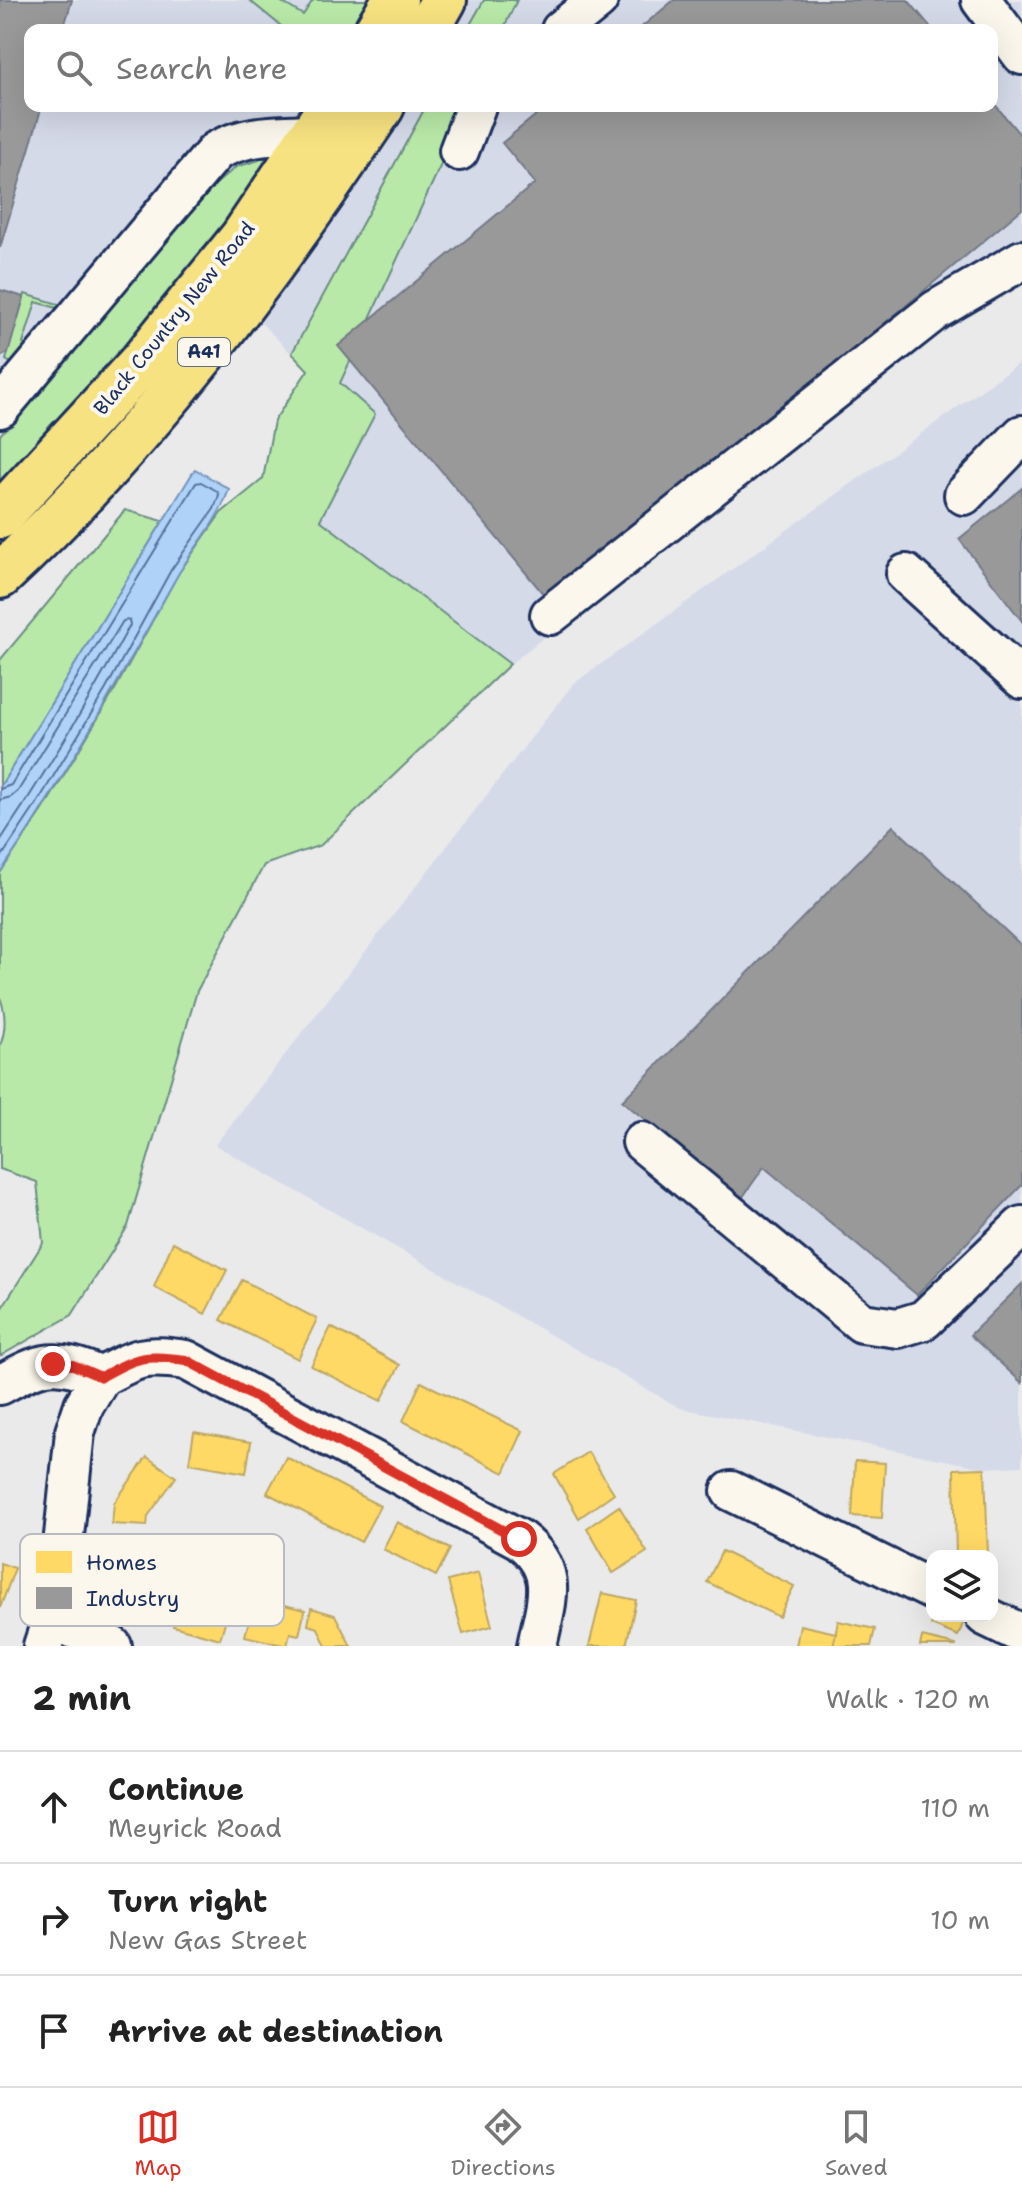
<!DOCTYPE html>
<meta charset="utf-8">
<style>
:root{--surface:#fff;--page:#f2f2f2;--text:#222;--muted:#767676;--line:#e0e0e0;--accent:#d93025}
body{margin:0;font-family:"Shantell Sans",sans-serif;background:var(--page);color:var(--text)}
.controls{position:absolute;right:24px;bottom:24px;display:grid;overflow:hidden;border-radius:16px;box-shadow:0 8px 32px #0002}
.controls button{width:72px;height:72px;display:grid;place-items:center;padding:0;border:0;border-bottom:2px solid var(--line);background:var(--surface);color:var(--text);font:40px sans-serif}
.stop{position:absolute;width:24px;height:24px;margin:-18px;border:6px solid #d93025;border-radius:50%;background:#fff}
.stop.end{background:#d93025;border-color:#fff;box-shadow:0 2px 8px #0008}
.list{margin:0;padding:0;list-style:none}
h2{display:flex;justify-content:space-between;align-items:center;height:104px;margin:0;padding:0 32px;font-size:34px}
h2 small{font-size:26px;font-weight:400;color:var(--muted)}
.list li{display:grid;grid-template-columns:52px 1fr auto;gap:24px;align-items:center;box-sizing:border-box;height:112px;padding:0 32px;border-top:2px solid var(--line)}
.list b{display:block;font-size:30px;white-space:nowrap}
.list p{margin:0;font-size:26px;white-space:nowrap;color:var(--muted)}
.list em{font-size:26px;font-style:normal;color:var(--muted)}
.icon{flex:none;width:44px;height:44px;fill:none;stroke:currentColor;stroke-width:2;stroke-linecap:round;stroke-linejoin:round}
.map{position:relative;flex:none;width:1022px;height:1646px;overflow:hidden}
.search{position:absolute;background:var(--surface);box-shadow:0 8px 32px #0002;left:24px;right:24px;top:24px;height:88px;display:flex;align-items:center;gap:20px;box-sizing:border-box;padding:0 28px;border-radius:16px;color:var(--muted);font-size:30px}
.sheet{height:440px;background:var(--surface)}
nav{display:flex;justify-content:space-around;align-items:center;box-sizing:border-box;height:112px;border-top:2px solid var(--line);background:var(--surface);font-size:22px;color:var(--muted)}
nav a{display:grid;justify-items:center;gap:4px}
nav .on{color:var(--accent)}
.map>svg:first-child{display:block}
.built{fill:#d5dae9;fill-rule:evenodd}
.green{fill:#b9e9a8;stroke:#6a8c83;stroke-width:2}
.water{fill:#afd3f8;stroke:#7491ba;stroke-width:2}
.homes{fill:#ffd966;stroke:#bba664;stroke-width:2}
.industry{fill:#999;stroke:#737987;stroke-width:2}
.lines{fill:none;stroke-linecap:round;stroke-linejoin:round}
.shore{stroke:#56719c;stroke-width:2}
.minor-casing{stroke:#1b2f5e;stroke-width:44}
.highway-casing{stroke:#1b2f5e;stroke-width:50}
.minor{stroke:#fbf7ec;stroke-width:38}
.highway{stroke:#f7e281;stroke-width:44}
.route{stroke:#d93025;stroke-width:10}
.labels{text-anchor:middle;stroke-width:8;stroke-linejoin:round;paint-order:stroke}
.shield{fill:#fbf7ec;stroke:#5e6b89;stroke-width:2}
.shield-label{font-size:18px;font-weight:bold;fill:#1b2f5e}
.street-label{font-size:20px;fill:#1b2f5e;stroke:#fbf7ec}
.key{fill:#fbf7ec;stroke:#b8bbc1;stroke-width:2}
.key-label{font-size:22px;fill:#1b2f5e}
</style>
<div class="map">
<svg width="1022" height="1646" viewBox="0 0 1022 1646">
<rect width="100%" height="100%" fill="#eaeaeb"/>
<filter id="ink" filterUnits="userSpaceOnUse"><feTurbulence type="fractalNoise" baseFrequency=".0125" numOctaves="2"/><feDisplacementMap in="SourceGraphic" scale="16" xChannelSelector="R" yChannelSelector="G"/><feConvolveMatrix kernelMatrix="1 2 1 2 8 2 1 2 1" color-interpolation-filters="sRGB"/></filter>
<g filter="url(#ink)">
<g class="built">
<path d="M 0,0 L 1022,0 L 1022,274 L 928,335 L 510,664 L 306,509 L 308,370 L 226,288 L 77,466 L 0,544 ZM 30,30 L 992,30 L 992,106 L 30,106 Z"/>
<path d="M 1022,361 L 1022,1466 L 985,1468 L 680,1408 L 215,1145 L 573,684 Z"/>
</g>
<g class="green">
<path d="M 249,0 L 278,0 L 303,15 L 313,0 L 372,0 L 355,30 L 286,30 Z"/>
<path d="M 484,0 L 517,0 L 503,30 L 467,30 Z"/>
<path d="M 426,106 L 468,106 L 340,383 L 375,414 L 320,520 L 510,664 L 321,845 L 264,865 L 197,991 L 128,1226 L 72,1315 L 0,1356 L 0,1311 L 43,1243 L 37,1182 L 0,1169 L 0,1046 C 6,1030 6,1013 0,997 L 0,873 L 43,810 L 113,693 L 178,574 L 221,513 L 263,479 L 274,421 L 308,370 L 292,353 Z"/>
<path d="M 262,157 L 273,164 L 169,305 L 0,493 L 0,435 L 210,189 L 236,167 L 259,160 Z"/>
<path d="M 25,294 L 62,305 L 51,326 L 57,308 L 36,302 L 23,344 L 28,346 L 18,367 L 6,360 Z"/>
<path d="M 125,510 L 163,521 L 0,787 L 0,660 Z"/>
</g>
<path class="water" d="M 195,469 L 229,489 C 217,525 194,546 176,578 C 120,678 65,778 0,873 L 0,787 Z"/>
<g class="homes">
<path d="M 173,1242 L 227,1270 L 205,1314 L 154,1287 Z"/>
<path d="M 242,1280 L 317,1319 L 298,1359 L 221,1320 Z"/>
<path d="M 331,1327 L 400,1365 L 381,1401 L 311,1366 Z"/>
<path d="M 421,1382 L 523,1431 L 504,1473 L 403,1421 Z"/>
<path d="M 194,1432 L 251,1442 L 246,1473 L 189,1463 Z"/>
<path d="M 588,1452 L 614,1493 L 579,1518 L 554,1474 Z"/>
<path d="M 147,1457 L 176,1477 L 148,1516 L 147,1526 L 112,1524 L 114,1503 Z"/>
<path d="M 286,1457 L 380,1506 L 361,1542 L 267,1493 Z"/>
<path d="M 855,1461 L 885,1463 L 882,1518 L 852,1516 Z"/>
<path d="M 985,1468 L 988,1556 L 956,1556 L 954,1469 Z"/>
<path d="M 619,1506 L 647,1552 L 613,1573 L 587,1528 Z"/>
<path d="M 397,1522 L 450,1549 L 436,1576 L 383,1549 Z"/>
<path d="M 722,1551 L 794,1586 L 779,1617 L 707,1582 Z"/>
<path d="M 0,1563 L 15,1568 L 0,1608 Z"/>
<path d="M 478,1573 L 492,1626 L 463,1634 L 448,1581 Z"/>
<path d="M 183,1589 L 231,1602 L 220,1639 L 173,1626 Z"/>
<path d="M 257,1589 L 279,1594 L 276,1603 L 305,1610 L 299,1635 L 290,1633 L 287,1646 L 245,1636 Z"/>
<path d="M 602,1593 L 636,1600 L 626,1646 L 589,1646 Z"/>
<path d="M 311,1608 L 335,1615 L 351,1646 L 326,1646 L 318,1628 L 308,1625 Z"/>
<path d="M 935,1616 L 966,1616 L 958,1636 L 931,1625 Z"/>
<path d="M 838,1621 L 875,1629 L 871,1646 L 833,1646 Z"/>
<path d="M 800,1625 L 836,1633 L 833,1646 L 796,1646 Z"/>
<path d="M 922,1637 L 956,1645 L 956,1646 L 920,1646 Z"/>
</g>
<g class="industry">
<path d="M 0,0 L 72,0 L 63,30 L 30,30 L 30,106 L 42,106 L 0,248 Z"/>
<path d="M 674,0 L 908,0 L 933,30 L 638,30 Z"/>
<path d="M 992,101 L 1022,137 L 1022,209 L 550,602 L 338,346 L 535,183 L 502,143 L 547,106 L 992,106 Z"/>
<path d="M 0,290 L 24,297 L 8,353 L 0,357 Z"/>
<path d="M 1022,488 L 1022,621 L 959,539 Z"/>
<path d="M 893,826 L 1022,946 L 1022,1185 L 917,1295 L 764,1167 L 742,1198 L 622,1101 Z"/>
<path d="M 1022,1284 L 1022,1383 L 970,1335 Z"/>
</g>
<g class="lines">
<g class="shore">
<path d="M 0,789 L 11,785 L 196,483 L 201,482 L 217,491 L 219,495 L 214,509 L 171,570 L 106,689 L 36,805 L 0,859"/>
<path d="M 0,800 L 11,797 L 18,791 L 123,621 L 129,620 L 130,625 C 90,699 47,771 0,841"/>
</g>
<g class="minor-casing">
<g id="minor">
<path d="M 981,0 L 1022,55"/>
<path d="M 561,30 L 598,0"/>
<path d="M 459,151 L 476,106"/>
<path d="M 0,408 L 216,151 C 249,133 277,136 313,134"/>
<path d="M 964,495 L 1022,435"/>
<path d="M 906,574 L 1022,679"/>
<path d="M 550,615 L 936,310 L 1022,260"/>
<path d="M 642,1142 L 862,1323 L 898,1328 L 924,1320 L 1022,1226"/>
<path d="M 101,1377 C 138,1357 143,1354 186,1360 L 519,1539 C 561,1571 546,1601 537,1646"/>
<path d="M 0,1385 C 42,1361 56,1357 101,1377"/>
<path d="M 731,1491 L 932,1590"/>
<path d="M 985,1616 L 1018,1632"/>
<path d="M 52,1619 L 112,1646"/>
<path d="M 43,1646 L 52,1619 L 63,1545 L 75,1432 L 84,1405 L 101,1377"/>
</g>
</g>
<g class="highway-casing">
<g id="highway">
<path d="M 377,30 L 395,0"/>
<path d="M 427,30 L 444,0"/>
<path d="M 0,516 L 140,364 L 243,237 L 331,106"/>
<path d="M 0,576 C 148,438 271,274 382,106"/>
</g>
</g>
<use href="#minor" class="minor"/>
<use href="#highway" class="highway"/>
</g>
</g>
<g class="lines" filter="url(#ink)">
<path class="route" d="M 53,1364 L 73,1365 L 101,1377 C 138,1357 143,1354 186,1360 L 519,1539"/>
</g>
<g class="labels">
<rect class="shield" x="178" y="338" width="52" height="28" rx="6"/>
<g class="shield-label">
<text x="204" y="358">A41</text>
</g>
<g class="street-label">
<text transform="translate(174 318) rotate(-51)" y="7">Black Country New Road</text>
</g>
</g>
<rect x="20" y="1534" width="264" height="92" rx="12" class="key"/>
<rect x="36" y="1551" width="36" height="22" fill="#ffd966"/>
<rect x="36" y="1587" width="36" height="22" fill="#999"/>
<g class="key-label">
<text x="86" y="1570">Homes</text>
<text x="86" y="1606">Industry</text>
</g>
</svg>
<div class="controls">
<button><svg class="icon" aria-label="layers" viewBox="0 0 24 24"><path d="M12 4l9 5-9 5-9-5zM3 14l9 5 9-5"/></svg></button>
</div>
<div class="stop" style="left:519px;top:1539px"></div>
<div class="stop end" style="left:53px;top:1364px"></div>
<div class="search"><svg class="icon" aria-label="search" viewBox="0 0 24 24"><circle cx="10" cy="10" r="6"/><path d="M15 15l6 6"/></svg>Search here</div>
</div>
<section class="sheet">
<h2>2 min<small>Walk · 120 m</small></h2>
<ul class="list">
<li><svg class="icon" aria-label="ahead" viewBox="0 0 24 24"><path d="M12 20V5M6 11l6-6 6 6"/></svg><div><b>Continue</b><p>Meyrick Road</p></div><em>110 m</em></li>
<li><svg class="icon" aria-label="right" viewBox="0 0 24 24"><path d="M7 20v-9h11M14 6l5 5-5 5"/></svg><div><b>Turn right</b><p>New Gas Street</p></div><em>10 m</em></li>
<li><svg class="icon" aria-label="arrive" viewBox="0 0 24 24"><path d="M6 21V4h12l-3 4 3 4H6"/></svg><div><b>Arrive at destination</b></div></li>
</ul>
</section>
<nav>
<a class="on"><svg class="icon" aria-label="map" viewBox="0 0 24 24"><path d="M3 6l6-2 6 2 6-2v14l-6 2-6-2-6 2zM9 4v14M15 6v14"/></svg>Map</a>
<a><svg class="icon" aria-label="directions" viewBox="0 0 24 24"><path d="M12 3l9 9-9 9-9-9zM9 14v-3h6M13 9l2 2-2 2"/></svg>Directions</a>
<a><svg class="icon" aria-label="saved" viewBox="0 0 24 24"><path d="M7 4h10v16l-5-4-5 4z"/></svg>Saved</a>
</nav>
